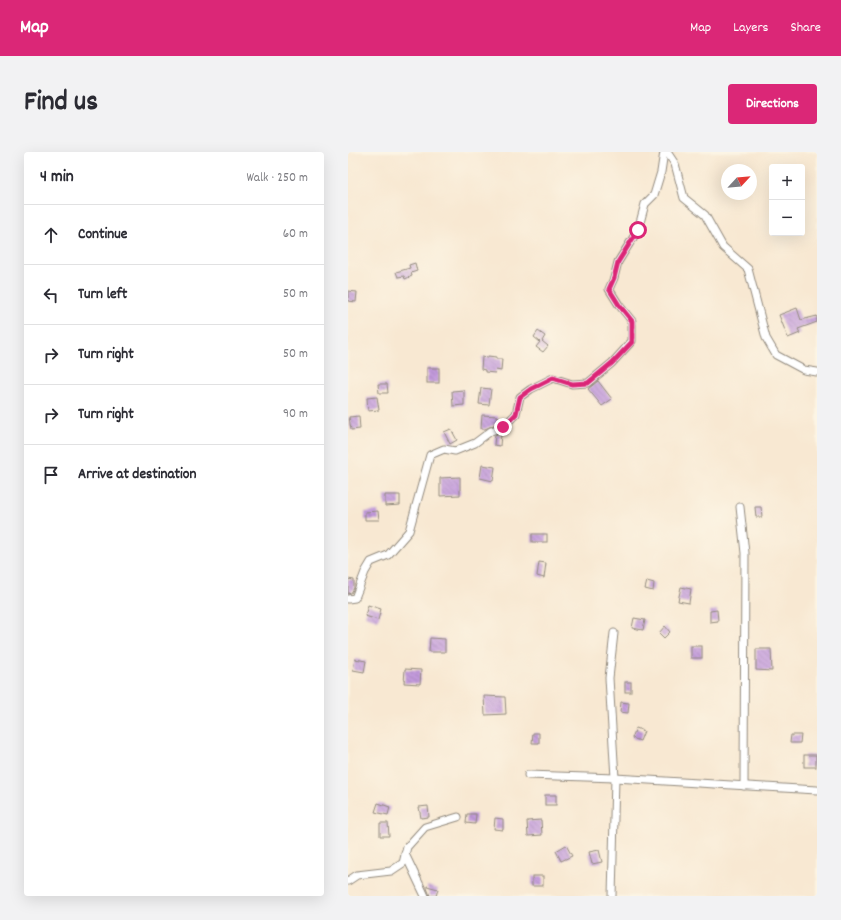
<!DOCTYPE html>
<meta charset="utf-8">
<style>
:root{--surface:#fff;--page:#f2f2f3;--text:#2b2b33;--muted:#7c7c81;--line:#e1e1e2;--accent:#db2777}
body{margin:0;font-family:Dekko,sans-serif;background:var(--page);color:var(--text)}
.controls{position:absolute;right:12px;top:12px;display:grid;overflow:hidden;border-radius:4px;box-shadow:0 4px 16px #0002}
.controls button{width:36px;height:36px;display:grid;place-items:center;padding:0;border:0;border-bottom:1px solid var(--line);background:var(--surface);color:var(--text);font:20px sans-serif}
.compass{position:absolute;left:373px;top:12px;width:36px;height:36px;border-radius:50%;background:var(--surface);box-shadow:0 4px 16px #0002;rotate:64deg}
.stop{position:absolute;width:12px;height:12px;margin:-9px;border:3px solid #db2777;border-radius:50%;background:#fff}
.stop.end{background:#db2777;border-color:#fff;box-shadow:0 1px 4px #0008}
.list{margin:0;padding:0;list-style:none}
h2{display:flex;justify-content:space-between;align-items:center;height:52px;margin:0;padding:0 16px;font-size:17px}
h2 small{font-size:13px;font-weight:400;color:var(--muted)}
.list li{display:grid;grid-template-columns:26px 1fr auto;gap:12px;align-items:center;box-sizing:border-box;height:60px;padding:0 16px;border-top:1px solid var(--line)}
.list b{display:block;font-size:15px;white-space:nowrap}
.list em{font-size:13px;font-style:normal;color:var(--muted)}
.icon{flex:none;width:22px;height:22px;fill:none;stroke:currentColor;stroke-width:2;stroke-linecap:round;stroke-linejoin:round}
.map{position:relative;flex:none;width:469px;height:744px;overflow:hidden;border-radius:4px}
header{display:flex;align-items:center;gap:24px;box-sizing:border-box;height:56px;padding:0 20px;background:var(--accent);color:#fff}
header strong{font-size:19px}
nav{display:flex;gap:22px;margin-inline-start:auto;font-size:14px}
.intro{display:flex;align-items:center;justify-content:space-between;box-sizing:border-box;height:96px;padding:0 24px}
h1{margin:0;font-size:28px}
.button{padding:10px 18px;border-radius:4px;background:var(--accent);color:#fff;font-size:14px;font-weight:700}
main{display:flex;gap:24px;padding:0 24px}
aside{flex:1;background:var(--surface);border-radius:4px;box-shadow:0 4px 16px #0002}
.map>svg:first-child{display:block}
.building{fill:url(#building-back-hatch)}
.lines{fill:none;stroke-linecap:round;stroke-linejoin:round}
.minor-casing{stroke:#928a7e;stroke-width:9}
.minor{stroke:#fff;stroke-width:7}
.route{stroke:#db2777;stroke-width:5}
</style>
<header>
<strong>Map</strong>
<nav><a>Map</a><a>Layers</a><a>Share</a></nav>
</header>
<div class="intro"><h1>Find us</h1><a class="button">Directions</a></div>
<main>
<aside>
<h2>4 min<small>Walk · 250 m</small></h2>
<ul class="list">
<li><svg class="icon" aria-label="ahead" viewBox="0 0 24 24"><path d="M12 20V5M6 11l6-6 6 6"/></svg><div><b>Continue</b></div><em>60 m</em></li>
<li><svg class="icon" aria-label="left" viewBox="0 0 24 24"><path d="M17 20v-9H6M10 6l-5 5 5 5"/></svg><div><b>Turn left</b></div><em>50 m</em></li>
<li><svg class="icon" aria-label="right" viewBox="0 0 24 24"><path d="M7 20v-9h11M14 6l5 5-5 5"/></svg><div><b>Turn right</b></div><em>50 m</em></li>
<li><svg class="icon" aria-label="right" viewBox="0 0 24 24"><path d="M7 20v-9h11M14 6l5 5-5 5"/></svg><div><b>Turn right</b></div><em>90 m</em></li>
<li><svg class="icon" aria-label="arrive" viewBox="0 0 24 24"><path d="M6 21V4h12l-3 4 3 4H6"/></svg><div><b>Arrive at destination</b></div></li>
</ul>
</aside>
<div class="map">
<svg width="469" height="744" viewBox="0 0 469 744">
<defs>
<pattern id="building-back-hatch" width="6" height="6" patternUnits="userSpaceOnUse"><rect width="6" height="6" fill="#c29adc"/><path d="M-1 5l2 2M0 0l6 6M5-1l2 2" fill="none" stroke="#9e7eb3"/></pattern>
</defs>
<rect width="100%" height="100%" fill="#fcf5e5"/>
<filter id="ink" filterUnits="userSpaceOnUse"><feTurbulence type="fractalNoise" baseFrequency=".025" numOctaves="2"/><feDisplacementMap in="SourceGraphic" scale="8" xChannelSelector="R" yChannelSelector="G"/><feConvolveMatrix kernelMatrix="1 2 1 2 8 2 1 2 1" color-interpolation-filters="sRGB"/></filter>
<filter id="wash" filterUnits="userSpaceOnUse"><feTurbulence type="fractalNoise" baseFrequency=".012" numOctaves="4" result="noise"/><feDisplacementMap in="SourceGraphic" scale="16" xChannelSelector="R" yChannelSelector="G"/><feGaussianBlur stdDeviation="0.9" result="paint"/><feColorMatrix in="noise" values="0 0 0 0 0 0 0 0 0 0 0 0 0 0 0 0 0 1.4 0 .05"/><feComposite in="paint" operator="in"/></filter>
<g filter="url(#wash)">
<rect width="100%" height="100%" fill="#f8e8d2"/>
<g id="blocks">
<g class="building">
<path d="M 67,111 L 69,119 L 63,121 L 64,124 L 57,127 L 56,124 L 50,125 L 48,120 L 62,116 L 61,113 Z"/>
<path d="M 0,139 L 9,140 L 8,150 L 0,149 Z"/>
<path d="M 449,156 L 453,168 L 469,164 L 469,170 L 450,177 L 452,181 L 440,186 L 431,163 Z"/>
<path d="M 190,179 L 197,184 L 194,189 L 200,194 L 195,200 L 188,195 L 192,190 L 186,185 Z"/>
<path d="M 140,204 L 148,205 L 148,207 L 154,207 L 153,219 L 148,218 L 147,221 L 137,220 L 137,218 L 133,217 L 134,205 L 140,206 Z"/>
<rect x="79" y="216" width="12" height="15"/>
<path d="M 250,229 L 264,247 L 254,254 L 240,237 Z"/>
<path d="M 30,232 L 39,232 L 40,241 L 31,241 Z"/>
<path d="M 133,236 L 143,237 L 141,253 L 131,252 Z"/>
<path d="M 116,238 L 116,253 L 105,254 L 104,239 Z"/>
<path d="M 29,245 L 31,258 L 20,259 L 19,246 Z"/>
<path d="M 134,263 L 150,264 L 150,271 L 137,277 L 133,277 Z"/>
<path d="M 11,264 L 12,277 L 3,278 L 1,265 Z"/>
<path d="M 103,277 L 109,288 L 102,292 L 96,280 Z"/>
<path d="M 150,282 L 153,282 L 152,294 L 146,293 L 147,283 Z"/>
<path d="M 134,313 L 147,315 L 145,329 L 132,326 Z"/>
<path d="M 112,325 L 112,343 L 92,344 L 92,326 Z"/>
<path d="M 37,343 L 52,343 L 52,353 L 37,354 Z"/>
<path d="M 407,355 L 413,355 L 414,365 L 408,365 Z"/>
<path d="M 30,359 L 31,368 L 17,368 L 17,360 Z"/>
<rect x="184" y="382" width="15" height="8"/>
<path d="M 191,410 L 198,411 L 196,426 L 189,424 Z"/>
<path d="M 0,427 L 6,428 L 6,436 L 3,441 L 0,442 Z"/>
<path d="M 299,429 L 306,431 L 305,439 L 297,437 Z"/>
<path d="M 333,435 L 343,437 L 341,451 L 330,449 Z"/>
<path d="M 20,453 L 33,457 L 30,468 L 17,464 Z"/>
<path d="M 369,458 L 370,469 L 362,470 L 362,459 Z"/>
<path d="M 286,466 L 297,468 L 295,478 L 284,476 Z"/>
<path d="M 317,474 L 322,480 L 316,486 L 311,481 Z"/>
<path d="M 82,486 L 97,487 L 97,500 L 81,500 Z"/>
<rect x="343" y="494" width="11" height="12"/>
<path d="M 408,497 L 423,497 L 424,519 L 408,518 Z"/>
<path d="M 7,507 L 18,509 L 16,520 L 5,518 Z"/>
<path d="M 57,517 L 73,518 L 72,532 L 56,531 Z"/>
<rect x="277" y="530" width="6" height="10"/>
<path d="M 136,544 L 157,545 L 158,562 L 137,563 Z"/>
<path d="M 273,550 L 281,551 L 280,561 L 272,560 Z"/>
<path d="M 288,576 L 296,579 L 292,589 L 284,586 Z"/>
<path d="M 185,581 L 191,581 L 191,591 L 184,591 Z"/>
<path d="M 443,583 L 453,583 L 452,591 L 442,591 Z"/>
<rect x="456" y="603" width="12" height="12"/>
<rect x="197" y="643" width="11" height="10"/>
<path d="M 30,651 L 42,655 L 40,663 L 27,660 Z"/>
<path d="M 80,654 L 81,665 L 73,666 L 71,655 Z"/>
<path d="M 119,662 L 128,662 L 127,672 L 118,671 Z"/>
<path d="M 147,666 L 155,667 L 155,678 L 146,677 Z"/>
<path d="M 193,668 L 194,683 L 180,684 L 179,669 Z"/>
<path d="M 32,671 L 40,671 L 41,684 L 32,684 Z"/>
<path d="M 218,693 L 224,704 L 213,709 L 208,699 Z"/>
<path d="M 251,698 L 254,710 L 244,712 L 241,700 Z"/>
<rect x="184" y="724" width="11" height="10"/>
<path d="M 79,734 L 90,737 L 88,744 L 82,744 L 79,736 Z"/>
</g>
</g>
</g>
<g filter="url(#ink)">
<use href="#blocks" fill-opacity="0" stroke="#928a7e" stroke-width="1"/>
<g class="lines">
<g class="minor-casing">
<g id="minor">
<path d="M 319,0 L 327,12 L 336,46 L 357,63 L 375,95 L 400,117 L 418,186 L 428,203 L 456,218 L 469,220"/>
<path d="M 392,355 L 397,401 L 396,634"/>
<path d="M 0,447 L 7,446 L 17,420 L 23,410 L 40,403 L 61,379 L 82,303 L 96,297 L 107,299 L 127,291 L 143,279 L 155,275 L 168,262 L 172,245 L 183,237 L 205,226 L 224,232 L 240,231 L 264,211 L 284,189 L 284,169 L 271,153 L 261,137 L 266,126 L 270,110 L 290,78 L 297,52 L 306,43 L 313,20 L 316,0"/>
<path d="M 180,623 L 267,626 L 469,638"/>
<path d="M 57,702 L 77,744"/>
<path d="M 0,729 L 9,723 L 43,719 L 55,711 L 59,695 L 77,675 L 110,665"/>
<path d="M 264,744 L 267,626 L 261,526 L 266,481"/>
</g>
</g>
<use href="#minor" class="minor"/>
</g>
</g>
<g class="lines" filter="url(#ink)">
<path class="route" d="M 155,275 L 168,262 L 172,245 L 183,237 L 205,226 L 224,232 L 240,231 L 264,211 L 284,190 L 284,169 L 271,153 L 261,137 L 266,126 L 270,110 L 290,78"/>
</g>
</svg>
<div class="controls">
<button>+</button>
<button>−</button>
</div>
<svg class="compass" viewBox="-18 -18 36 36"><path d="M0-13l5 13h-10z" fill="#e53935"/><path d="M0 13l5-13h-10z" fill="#7c7c81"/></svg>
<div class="stop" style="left:290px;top:78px"></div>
<div class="stop end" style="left:155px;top:275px"></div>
</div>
</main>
